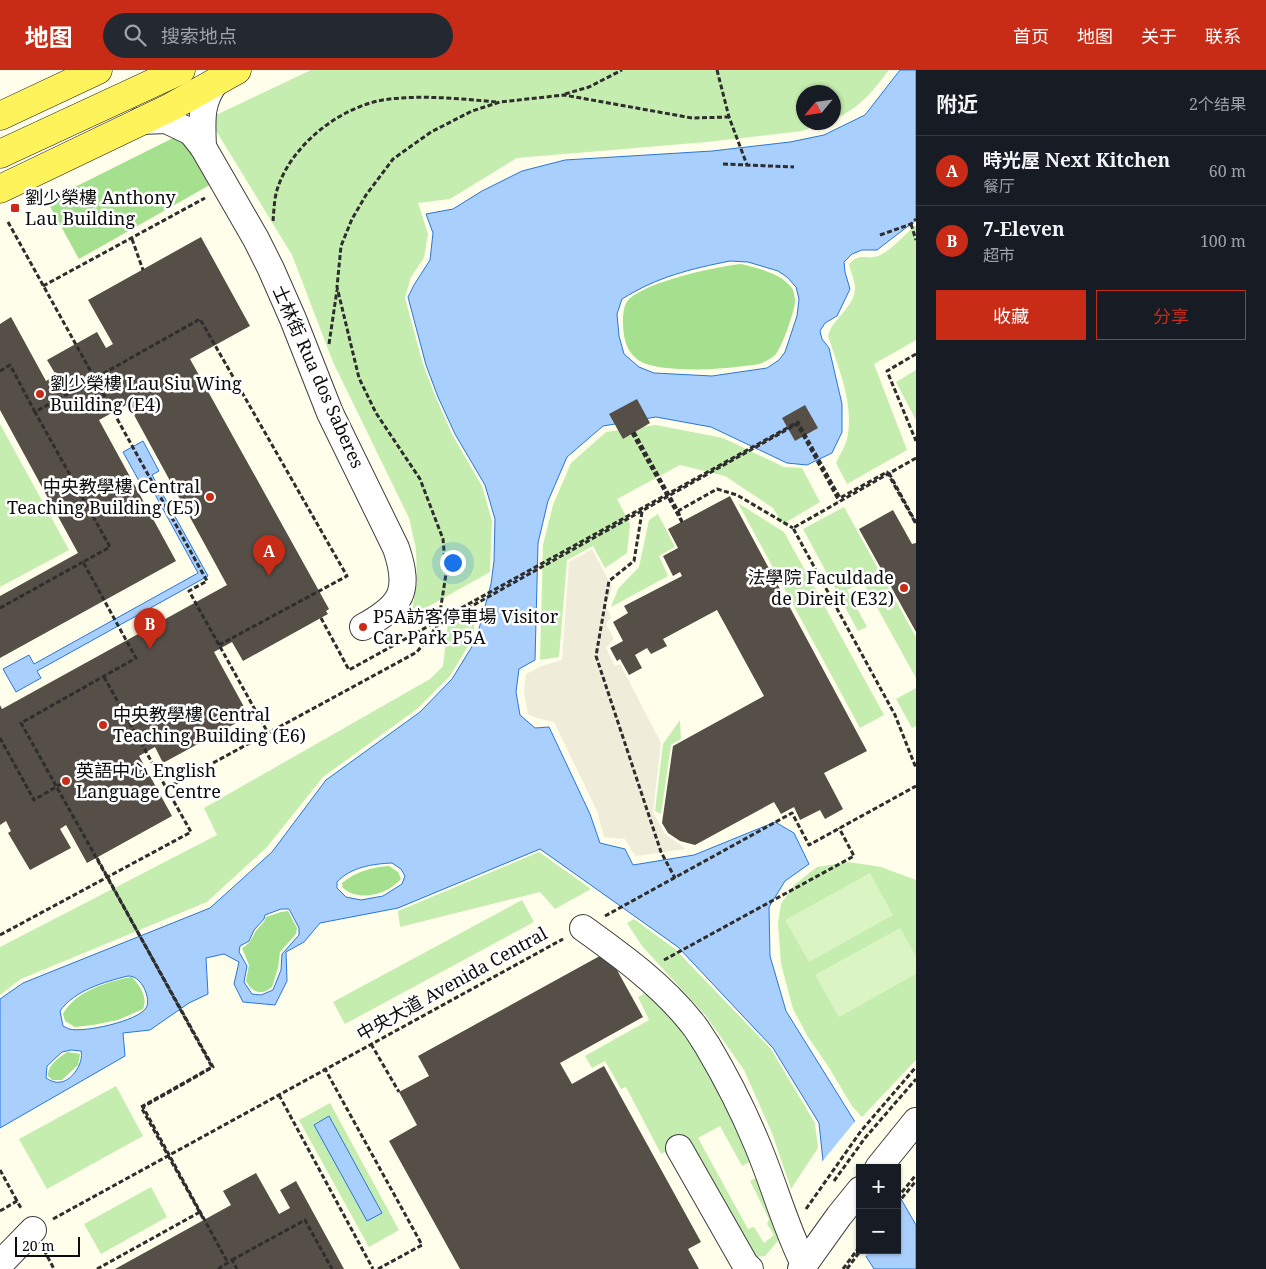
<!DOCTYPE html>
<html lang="zh">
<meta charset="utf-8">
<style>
:root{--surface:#171b24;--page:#242831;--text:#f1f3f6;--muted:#9ea1a6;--line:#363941;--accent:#c92c16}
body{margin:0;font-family:"Noto Serif","Noto Sans SC",serif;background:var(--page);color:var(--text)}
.controls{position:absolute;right:15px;bottom:15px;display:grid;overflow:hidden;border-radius:0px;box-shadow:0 1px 4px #0004}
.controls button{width:45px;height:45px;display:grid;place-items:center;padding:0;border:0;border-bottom:1px solid var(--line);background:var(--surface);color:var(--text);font:25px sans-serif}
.compass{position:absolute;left:796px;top:15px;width:45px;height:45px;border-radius:50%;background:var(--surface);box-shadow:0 1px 4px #0004;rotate:241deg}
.scale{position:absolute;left:15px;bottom:12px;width:65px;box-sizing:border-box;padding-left:5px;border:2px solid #0c0c0c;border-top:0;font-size:14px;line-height:18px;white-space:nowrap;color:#0c0c0c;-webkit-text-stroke:4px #fff;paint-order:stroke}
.you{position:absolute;left:452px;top:492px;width:18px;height:18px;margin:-12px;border:4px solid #fff;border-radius:50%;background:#1a73e8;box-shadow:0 0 0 8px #1a73e833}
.badge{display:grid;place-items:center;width:32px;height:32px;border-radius:50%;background:var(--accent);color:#fff;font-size:16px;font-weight:700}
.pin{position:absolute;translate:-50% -41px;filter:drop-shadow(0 1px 2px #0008)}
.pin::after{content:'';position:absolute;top:26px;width:18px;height:15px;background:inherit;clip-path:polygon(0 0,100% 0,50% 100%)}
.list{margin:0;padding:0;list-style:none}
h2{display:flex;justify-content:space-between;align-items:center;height:65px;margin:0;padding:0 20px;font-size:21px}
h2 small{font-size:16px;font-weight:400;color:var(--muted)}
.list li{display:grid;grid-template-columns:32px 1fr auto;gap:15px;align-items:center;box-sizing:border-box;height:70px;padding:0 20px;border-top:1px solid var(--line)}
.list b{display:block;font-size:19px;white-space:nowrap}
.list p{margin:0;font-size:16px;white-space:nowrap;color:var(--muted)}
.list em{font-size:16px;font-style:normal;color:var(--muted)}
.actions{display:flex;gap:10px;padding:15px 20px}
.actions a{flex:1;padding:11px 0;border:1px solid var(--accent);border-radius:0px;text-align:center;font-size:18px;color:var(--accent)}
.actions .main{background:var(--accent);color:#fff}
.icon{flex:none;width:28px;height:28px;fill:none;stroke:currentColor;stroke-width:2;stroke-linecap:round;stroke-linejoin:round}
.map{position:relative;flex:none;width:916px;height:1199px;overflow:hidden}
header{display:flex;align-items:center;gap:30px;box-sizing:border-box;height:70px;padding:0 25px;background:var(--accent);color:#fff}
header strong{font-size:24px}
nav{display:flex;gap:28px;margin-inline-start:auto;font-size:18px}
.search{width:350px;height:45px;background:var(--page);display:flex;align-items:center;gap:12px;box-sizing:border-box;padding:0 18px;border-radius:28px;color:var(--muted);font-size:19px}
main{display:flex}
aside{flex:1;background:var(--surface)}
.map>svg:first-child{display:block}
.green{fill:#c6edb0}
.forest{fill:#a5e08e}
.pitch{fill:#dbf4c3}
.plaza{fill:#efedd9}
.water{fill:#a9cffc;stroke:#2976db;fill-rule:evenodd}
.pier{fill:#fffeeb}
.building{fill:#564f47}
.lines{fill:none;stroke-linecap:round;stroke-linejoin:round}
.minor-casing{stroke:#3f3f3f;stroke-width:28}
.major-casing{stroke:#1d1d1d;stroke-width:29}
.path{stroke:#2e2e2e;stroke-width:3;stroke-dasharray:5 2.5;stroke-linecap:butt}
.minor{stroke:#fff;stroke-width:26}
.major{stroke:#fff35b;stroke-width:28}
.path-bridge{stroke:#2e2e2e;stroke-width:3;stroke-dasharray:5 2.5;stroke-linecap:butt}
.poi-dot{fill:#c92c16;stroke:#fff;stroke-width:2}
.labels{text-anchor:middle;stroke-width:5;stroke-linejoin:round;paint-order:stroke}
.poi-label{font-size:18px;fill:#0c0c0c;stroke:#fff;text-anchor:start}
.street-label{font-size:18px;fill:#0c0c0c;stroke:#fff}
</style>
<header>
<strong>地图</strong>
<div class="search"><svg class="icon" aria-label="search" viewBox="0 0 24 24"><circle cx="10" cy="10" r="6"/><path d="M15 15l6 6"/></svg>搜索地点</div>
<nav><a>首页</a><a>地图</a><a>关于</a><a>联系</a></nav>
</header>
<main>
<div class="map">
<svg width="916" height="1199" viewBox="0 0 916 1199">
<rect width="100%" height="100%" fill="#fffeeb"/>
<g class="green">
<path d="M 311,0 L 889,0 C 872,22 860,38 834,49 L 834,22 L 804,22 L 804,52 L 824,53 L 802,61 L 707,72 L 517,88 L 450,129 L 418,133 L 428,164 L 424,188 L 411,207 L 405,228 L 423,294 L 436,328 L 453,366 L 482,416 L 492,451 L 490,502 L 411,546 L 417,512 L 416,479 L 409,448 L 333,292 L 292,185 L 215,59 L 214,46 Z"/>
<path d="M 916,155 L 916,270 L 874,294 L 907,380 L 847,414 L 836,393 C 840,384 847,374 848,364 C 853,330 838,297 828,266 C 832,249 855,237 855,218 C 855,211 851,202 849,195 C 859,182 865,190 878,186 C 890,182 906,163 916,155 Z"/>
<path d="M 916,300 L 916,350 L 896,312 Z"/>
<path d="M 0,354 L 69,480 L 0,517 Z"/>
<path d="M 656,355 L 723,368 L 784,397 L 802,398 L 820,432 L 783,454 L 773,438 L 725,406 L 680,395 L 617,429 L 630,454 L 627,483 L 605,498 L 593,476 L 567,490 L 559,587 L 540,590 L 543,475 L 553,435 L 571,393 L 606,362 Z"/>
<path d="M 738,433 L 784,462 L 884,645 L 860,658 Z"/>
<path d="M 844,437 L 916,567 L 916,608 L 863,512 L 847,520 L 867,557 L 858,561 L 803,459 Z"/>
<path d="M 658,444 L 675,477 L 659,486 L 668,506 L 611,537 L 618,519 L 639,497 L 649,450 Z"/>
<path d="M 476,538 L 473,568 L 450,606 L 417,639 L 323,707 L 267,777 L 207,832 L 21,909 L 0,925 L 0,877 L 217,765 L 204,738 L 430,609 L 443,596 L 448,553 Z"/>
<path d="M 916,618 L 916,656 L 912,658 L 896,629 Z"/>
<path d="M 680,650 L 681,669 L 671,675 L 661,744 L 655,741 L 663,674 Z"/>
<path d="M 539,782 L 591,819 L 555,839 L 540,822 L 400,857 L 398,841 Z"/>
<path d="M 849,792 L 881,797 L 916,810 L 916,990 L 862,1047 L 852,1036 L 828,996 L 808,967 L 793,939 L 781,894 L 778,853 L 781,834 L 794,815 L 817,797 Z"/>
<path d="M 522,830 L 534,852 L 345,954 L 333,932 Z"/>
<path d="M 634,849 L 675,879 L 771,979 L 815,1053 L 818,1078 L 791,1119 L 772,1063 L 744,1000 L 706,946 L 642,876 L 627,853 Z"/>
<path d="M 650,921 L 687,959 L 757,1088 L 742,1096 L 720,1056 L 698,1068 L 748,1159 L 754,1157 L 764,1173 L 774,1165 L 767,1154 L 769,1149 L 750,1111 L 763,1104 L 783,1165 L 765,1186 L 756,1187 L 746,1179 L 685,1072 L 661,1084 L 626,1017 L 621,1019 L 605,991 L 592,998 L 585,986 L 649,950 L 638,927 Z"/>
<path d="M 116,1016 L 143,1066 L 47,1119 L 19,1069 Z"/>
<path d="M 330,1033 L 399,1160 L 369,1177 L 299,1050 Z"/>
<path d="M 151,1117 L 167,1147 L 101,1184 L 84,1154 Z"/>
</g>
<g class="forest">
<path d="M 187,61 L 215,112 L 79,189 L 47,131 Z"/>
<path d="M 741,194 C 759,199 779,202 792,218 C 794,221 795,228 795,232 C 795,240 781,280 775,285 C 772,288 766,291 762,293 C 757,295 750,295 744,296 C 722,299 701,300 679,299 C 646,297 624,293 623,254 C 623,246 623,235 629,229 C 652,210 711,198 741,194 Z"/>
<path d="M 389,796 L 398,802 L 401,809 C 387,825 359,832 343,818 L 342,813 C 355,802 372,797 389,796 Z"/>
<path d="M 288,841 L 297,858 L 296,864 L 280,882 L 278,898 L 272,917 C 261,926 253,923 246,911 L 249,895 L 242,878 C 250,874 251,869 256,861 C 259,856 264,854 266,847 L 281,842 Z"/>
<path d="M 132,907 C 140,916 148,927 143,939 L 118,950 L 93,955 L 75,957 L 65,951 L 63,944 C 75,921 109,911 132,907 Z"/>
<path d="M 67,982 L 80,984 L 78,995 L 62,1010 L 52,1010 L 48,1006 C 48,994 59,988 67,982 Z"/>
</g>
<g class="pitch">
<path d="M 870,803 L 893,845 L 809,892 L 785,850 Z"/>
<path d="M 900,858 L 916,886 L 916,904 L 839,947 L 815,905 Z"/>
</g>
<path class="plaza" d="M 592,479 L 612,517 L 606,536 L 611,547 L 606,554 L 614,569 L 606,578 L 615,596 L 620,594 L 661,673 L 653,742 L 665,764 L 686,779 L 635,786 L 625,769 L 604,767 L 597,741 L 554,652 L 537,648 L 528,644 L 524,622 L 526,604 L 542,596 L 562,590 L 569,492 Z"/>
<g class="water">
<path d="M 900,0 L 916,0 L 916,150 L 877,180 L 862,180 L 852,184 L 844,192 L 845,202 L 850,219 L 837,246 L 825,253 L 820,261 L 822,269 L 829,278 L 842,334 L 842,362 L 832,383 L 807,395 L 787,393 L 711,357 L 656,347 L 603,356 L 567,387 L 548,431 L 538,473 L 535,590 L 519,599 L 516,622 L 520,645 L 535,658 L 549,657 L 590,744 L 600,773 L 625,779 L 633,795 L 694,785 L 775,752 L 794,763 L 809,794 L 785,811 L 769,837 L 770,886 L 786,941 L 865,1068 L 860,1098 L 825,1110 L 819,1053 L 773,978 L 678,877 L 540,779 L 398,838 L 320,853 L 304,872 L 286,882 L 287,911 L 275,935 L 243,932 L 234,914 L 239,892 L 224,884 L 206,888 L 208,924 L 189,933 L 150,960 L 123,963 L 125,986 L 0,1058 L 0,929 L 23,913 L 210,838 L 272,782 L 326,710 L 420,642 L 452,609 L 476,570 L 491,514 L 494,491 L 495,449 L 485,415 L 455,364 L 438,327 L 426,295 L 408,227 L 414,215 L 430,190 L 433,163 L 426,144 L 453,139 L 482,121 L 522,101 L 565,90 L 712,81 L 790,72 L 824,65 L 865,45 ZM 730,191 L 748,192 L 778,201 L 787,207 L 796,217 L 799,229 L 797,246 L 785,282 L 779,290 L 767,298 L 712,306 L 654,303 L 639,297 L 624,284 L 619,266 L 617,244 L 622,229 C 657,207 690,199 730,191 ZM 392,793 L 401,799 L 405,806 L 402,814 L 383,826 L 361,830 L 346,827 L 337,818 L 337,812 C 351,797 372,794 392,793 ZM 281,839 L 289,839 L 299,858 L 299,865 L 282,884 L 281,900 L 273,920 L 261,925 L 252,924 L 244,912 L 247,896 L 239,882 L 240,876 L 249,871 L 254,860 L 264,849 L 265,845 ZM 128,906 C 135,906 139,910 143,916 C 146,921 150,932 146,938 C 138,951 84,963 69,959 C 67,958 65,957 63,956 L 60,941 C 75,920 104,912 128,906 ZM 71,980 L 81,981 C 84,992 73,1010 61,1012 C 55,1013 51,1011 46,1008 L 47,996 L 62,982 Z"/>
<path d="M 143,371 L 159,401 L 152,405 L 208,506 L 37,601 L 41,608 L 16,622 L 3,599 L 29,585 L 34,594 L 198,503 L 146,408 L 139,411 L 123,382 Z"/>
<path d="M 329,1046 L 382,1143 L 367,1151 L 314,1055 Z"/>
<path d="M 897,1122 L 916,1155 L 916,1199 L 874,1199 L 862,1180 L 897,1180 Z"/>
</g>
<path class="pier" d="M 857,1049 L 887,1098 L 860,1098 L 860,1180 L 870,1180 L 864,1188 L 841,1149 L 823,1111 L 821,1093 Z"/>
<g class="building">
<path d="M 201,167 L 250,256 L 190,289 L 329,539 L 326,541 L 328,544 L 243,591 L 232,572 L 214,582 L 249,646 L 163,693 L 155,677 L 139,686 L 172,746 L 87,793 L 66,755 L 60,759 L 71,778 L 30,800 L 8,763 L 11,761 L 6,751 L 0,755 L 0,635 L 2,639 L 227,515 L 128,334 L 99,350 L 176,491 L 0,588 L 0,526 L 78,483 L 0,340 L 0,254 L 11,247 L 46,311 L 56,305 L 47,290 L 97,262 L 106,278 L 113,274 L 88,230 Z"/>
<path d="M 637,329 L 650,353 L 623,369 L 609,344 Z"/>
<path d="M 805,335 L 818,358 L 795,371 L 782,348 Z"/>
<path d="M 730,426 L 867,681 L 824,703 L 843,739 L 825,749 L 820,740 L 800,750 L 794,737 L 781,744 L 774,732 L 695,775 L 680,771 L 668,763 L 662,753 L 673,676 L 764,626 L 717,540 L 663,569 L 667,576 L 651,584 L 647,578 L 635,585 L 642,598 L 629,605 L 620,589 L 617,591 L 610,578 L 623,571 L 613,552 L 628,543 L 624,536 L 682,506 L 680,502 L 673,506 L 663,486 L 678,478 L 668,459 Z"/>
<path d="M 893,440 L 912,474 L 916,473 L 916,562 L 859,459 Z"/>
<path d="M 607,882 L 643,947 L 560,993 L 572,1014 L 604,996 L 701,1172 L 688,1179 L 699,1199 L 460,1199 L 389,1071 L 417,1055 L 399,1022 L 429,1006 L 418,986 Z"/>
<path d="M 256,1103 L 279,1144 L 290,1138 L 280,1120 L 296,1111 L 344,1199 L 115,1199 L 231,1135 L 223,1121 Z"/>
</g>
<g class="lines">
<g class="minor-casing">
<g id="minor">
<path d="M 140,51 L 166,50 L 191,62 L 203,77 L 256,169 L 271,199 L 293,249 L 330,343 L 396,478 C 411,522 401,536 363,557"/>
<path d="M 203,77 C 202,51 200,32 216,12"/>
<path d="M 583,858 C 622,886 662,915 692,953 C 698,960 702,968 707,975 C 726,1007 743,1040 757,1074 C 774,1114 785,1156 804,1194"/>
<path d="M 679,1078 L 745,1194 L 750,1199"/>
<path d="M 878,1098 L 916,1051"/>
<path d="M 0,1194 L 33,1160"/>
<path d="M 801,1199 L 839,1146 L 860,1120"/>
</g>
</g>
<g class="major-casing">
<g id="major">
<path d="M 0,46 L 98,0"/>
<path d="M 0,84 L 181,0"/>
<path d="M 0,119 L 171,37 L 237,0"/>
</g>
</g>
<g class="path">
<path d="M 717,0 L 729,47 L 747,95"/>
<path d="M 565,24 L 589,17 L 622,0"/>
<path d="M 723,94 L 794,97"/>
<path d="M 273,151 C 274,141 274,130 277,120 C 291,74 343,34 390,29 C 426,25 462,29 497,32"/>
<path d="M 8,152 L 207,511 L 189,521 L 268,663"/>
<path d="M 911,154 L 916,170"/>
<path d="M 880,165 L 911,154 L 916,149"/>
<path d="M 132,169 L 143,200"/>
<path d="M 43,216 L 205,128"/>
<path d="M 329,274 L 337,220"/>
<path d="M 916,284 L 887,301 L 916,371"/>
<path d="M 0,301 L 10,295 L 35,342"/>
<path d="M 634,362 L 678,441 L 717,419 L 737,425 L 793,458"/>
<path d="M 916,388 L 793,458 L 895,645 L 916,698"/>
<path d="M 889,403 L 916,453"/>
<path d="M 678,441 L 682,452"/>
<path d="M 642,442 L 634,491 L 609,511 L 596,586 L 661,782 L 675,808"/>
<path d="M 0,538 L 83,492"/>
<path d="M 438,555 L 446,504 L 443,469 L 420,409 L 376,343 L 359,308 L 337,217 L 341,176 L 352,149 L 366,125 L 393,89 L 431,62 L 472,41 L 500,32 L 564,25 L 692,48 L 729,47"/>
<path d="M 219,575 L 347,506 L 200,249 L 35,342 L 110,477 L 83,492 L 136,588 L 21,653 L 213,997 L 143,1037 L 228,1193"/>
<path d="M 0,668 L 34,730 L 66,711"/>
<path d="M 167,718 L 417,582 L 438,555 L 797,354 L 839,431"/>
<path d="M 605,846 L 792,743 L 809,775 L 916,716"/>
<path d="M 0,865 L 191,762 L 104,607"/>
<path d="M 664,890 L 854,786 L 839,758"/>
<path d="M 371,974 L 399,1022"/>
<path d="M 324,1000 L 325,999 L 422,1175 L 378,1199"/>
<path d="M 279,1025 L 373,1199"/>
<path d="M 0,1100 L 17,1131"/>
<path d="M 834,1111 L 865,1068 L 916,1009"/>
<path d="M 897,1128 L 916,1105"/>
<path d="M 897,1134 L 916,1111"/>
<path d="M 806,1139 L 861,1061 L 916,997"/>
<path d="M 0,1141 L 17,1131 L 22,1140"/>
<path d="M 53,1149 L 563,869"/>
<path d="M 44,1180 L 54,1199"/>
<path d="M 232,1190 L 305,1150 L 332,1199"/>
<path d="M 97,1199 L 200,1142"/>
<path d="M 218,1199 L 232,1190 L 237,1199"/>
<path d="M 843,1199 L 860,1176"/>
<path d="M 847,1199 L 861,1180"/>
</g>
<use href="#minor" class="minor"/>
<use href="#major" class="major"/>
<g class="path-bridge">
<path d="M 632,363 L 682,452"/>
<path d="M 321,548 L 349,600 L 798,352 L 840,428 L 887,402 L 916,454"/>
<path d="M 97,788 L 212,997 L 141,1037 L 204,1150"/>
</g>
</g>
<g class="poi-dot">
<rect x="10" y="133" width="10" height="10" rx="2.5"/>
<circle cx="40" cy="324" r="5"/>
<circle cx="210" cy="427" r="5"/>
<circle cx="904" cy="518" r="5"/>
<circle cx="363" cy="557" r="5"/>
<circle cx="103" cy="655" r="5"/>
<circle cx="66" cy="711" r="5"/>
</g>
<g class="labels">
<g class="poi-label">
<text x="25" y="134">劉少榮樓 Anthony<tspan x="25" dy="21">Lau Building</tspan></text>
<text x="50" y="320">劉少榮樓 Lau Siu Wing<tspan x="50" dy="21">Building (E4)</tspan></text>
<text x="200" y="423" text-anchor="end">中央教學樓 Central<tspan x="200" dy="21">Teaching Building (E5)</tspan></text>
<text x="894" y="514" text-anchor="end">法學院 Faculdade<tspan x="894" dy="21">de Direit (E32)</tspan></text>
<text x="373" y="553">P5A訪客停車場 Visitor<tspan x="373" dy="21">Car Park P5A</tspan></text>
<text x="113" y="651">中央教學樓 Central<tspan x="113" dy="21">Teaching Building (E6)</tspan></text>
<text x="76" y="707">英語中心 English<tspan x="76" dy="21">Language Centre</tspan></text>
</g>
<g class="street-label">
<text transform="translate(318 307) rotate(66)" y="6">士林街 Rua dos Saberes</text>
<text transform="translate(452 914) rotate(-29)" y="6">中央大道 Avenida Central</text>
</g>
</g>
</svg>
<div class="controls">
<button>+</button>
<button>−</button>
</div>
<svg class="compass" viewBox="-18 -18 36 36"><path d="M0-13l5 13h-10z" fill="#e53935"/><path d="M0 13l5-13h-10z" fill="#9ea1a6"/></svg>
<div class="scale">20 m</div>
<div class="you"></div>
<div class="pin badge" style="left:269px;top:506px">A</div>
<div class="pin badge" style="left:150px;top:579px">B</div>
</div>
<aside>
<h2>附近<small>2个结果</small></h2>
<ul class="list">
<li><span class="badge">A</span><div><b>時光屋 Next Kitchen</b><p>餐厅</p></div><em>60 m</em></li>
<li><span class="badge">B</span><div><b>7-Eleven</b><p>超市</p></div><em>100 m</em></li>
</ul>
<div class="actions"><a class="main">收藏</a><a>分享</a></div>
</aside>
</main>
